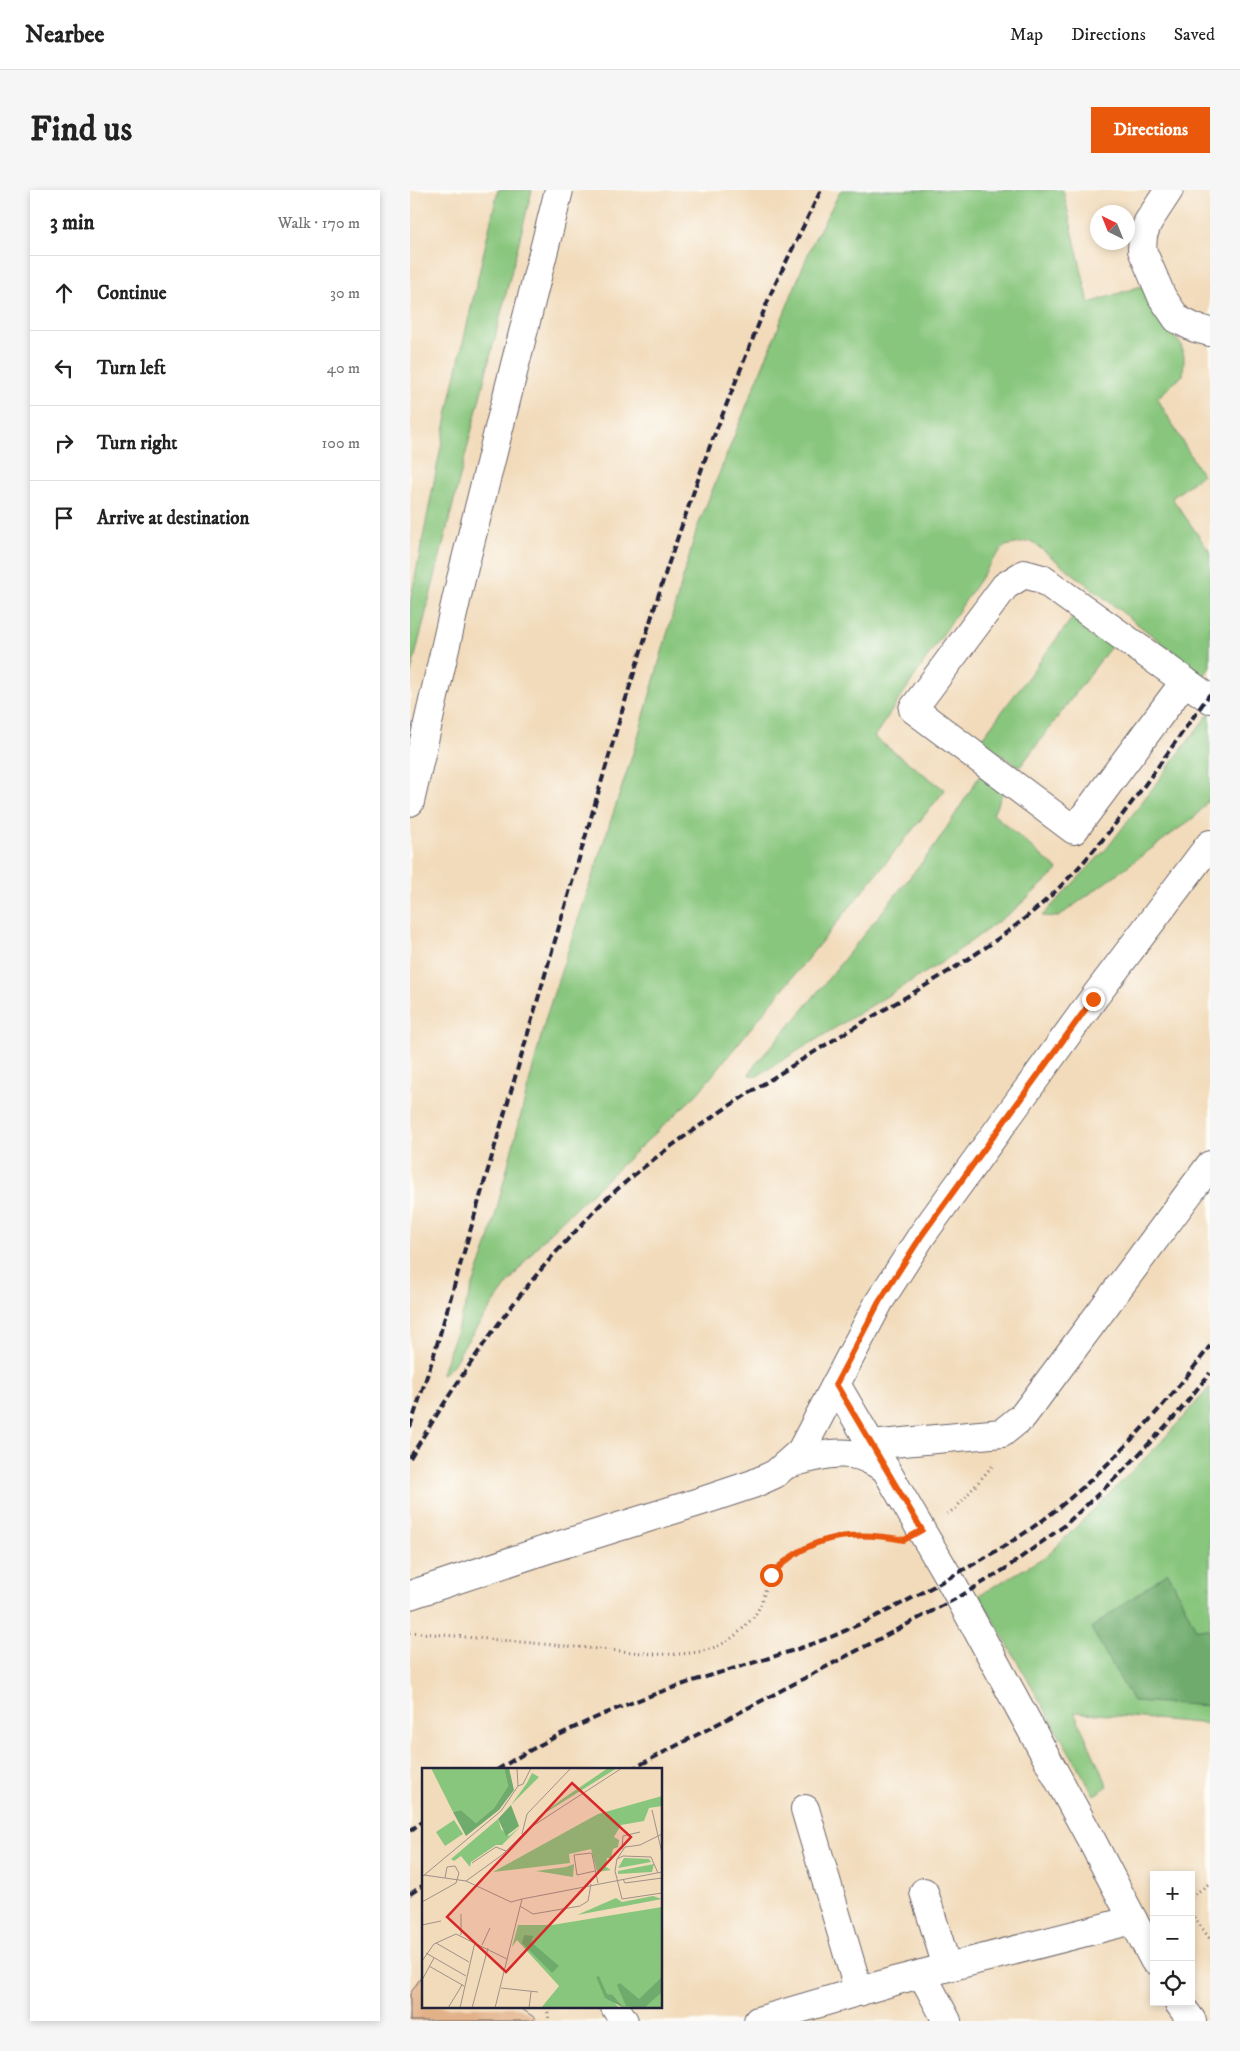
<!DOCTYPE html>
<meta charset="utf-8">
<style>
:root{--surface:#fff;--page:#f6f6f6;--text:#222;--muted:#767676;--line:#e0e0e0;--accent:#ea580c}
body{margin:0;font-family:"IM FELL DW Pica",serif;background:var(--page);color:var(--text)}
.controls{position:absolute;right:15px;bottom:15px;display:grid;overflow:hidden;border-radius:0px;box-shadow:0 2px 8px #0003}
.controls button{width:45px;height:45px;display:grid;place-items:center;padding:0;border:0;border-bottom:1px solid var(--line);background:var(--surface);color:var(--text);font:25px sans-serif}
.compass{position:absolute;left:680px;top:15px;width:45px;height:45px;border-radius:50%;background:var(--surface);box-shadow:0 2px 8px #0003;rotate:317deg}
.stop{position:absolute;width:15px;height:15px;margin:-11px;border:4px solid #ea580c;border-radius:50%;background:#fff}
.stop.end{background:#ea580c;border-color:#fff;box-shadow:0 1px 5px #0008}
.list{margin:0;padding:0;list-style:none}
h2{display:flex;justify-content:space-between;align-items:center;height:65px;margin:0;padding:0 20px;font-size:21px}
h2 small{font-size:16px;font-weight:400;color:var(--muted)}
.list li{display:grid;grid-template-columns:32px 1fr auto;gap:15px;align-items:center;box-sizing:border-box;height:75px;padding:0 20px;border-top:1px solid var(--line)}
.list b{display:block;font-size:19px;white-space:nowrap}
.list em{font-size:16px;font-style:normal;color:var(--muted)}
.icon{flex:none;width:28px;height:28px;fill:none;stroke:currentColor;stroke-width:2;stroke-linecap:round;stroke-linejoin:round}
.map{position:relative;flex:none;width:800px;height:1831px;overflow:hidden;border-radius:0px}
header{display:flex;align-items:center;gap:30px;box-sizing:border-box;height:70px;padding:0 25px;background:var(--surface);border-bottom:1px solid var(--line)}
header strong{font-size:24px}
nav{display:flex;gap:28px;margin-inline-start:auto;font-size:18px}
.intro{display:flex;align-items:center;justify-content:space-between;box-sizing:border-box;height:120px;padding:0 30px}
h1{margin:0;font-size:35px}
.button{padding:12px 22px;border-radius:0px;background:var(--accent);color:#fff;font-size:18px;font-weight:700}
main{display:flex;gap:30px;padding:0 30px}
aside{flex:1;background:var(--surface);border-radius:0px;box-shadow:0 2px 8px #0003}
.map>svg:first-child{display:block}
.green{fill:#88c67d;stroke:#55745c}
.forest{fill:#6eab6c;stroke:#486654}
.building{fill:#e2b188}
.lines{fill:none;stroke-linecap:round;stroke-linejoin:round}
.minor-casing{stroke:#6b6368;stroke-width:30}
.path{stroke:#6b6368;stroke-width:3;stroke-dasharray:1 4;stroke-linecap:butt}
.minor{stroke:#fff;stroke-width:28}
.rail{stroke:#22223b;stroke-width:4;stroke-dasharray:8 4;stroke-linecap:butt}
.route{stroke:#ea580c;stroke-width:6}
.inset-road{fill:none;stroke:#9f9188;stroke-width:1}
.view{fill:#d62828;fill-opacity:0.15;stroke:#d62828;stroke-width:2.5}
.inset-edge{fill:none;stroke:#22223b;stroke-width:2.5}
</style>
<header>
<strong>Nearbee</strong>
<nav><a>Map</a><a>Directions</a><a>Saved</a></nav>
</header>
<div class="intro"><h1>Find us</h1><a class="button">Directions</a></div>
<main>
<aside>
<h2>3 min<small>Walk · 170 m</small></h2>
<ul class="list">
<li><svg class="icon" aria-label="ahead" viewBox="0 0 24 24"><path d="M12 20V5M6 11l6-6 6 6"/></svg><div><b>Continue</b></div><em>30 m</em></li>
<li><svg class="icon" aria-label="left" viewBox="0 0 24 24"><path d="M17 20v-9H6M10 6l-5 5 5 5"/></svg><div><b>Turn left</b></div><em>40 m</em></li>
<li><svg class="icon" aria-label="right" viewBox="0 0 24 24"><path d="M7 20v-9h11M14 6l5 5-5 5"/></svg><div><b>Turn right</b></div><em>100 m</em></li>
<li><svg class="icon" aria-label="arrive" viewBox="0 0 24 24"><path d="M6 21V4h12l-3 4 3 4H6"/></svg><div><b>Arrive at destination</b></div></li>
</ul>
</aside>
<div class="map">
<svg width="800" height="1831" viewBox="0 0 800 1831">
<rect width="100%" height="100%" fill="#fdfcf7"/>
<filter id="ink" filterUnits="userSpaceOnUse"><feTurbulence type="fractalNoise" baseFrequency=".02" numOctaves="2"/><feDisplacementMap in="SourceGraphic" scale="10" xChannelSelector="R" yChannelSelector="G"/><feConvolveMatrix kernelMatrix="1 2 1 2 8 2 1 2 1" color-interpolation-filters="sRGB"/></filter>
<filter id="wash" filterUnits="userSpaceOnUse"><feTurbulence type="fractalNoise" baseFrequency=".0096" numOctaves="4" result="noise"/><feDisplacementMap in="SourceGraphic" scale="20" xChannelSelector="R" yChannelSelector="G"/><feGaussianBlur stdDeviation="1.12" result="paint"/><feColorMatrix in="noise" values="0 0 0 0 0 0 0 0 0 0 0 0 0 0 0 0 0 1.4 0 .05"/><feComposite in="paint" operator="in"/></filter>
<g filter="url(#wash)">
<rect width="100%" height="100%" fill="#f2dbbb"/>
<g class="green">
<path d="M 88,0 L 122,0 L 0,486 L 0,413 L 42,201 Z"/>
<path d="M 431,0 L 653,0 L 679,113 L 731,96 L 757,140 L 771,154 L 774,167 L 773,185 L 747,208 L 792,285 L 762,308 L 800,362 L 800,477 L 794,486 L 621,351 L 595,356 L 582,371 L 464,547 L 535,600 L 288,903 L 139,1043 C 109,1076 84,1113 58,1150 C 47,1164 47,1176 31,1185 L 78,1053 L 136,827 L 226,554 L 287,338 L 403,52 Z"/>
<path d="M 663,427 L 702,455 L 610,577 L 570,551 Z"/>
<path d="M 800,522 L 800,608 L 786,626 L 648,727 L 632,726 L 698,657 Z"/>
<path d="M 572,582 L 595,598 L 583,624 L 648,680 L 604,720 L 534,771 L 347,886 L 339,885 L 344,876 L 393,820 L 525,656 Z"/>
<path d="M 800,1197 L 800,1534 L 664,1522 L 698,1596 L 684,1605 L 569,1405 L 638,1365 L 751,1252 Z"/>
</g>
<path class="forest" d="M 758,1382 L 786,1439 L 800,1439 L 800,1516 L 723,1511 L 681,1438 Z"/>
<g id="blocks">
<path class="building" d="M 14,1783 L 14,1817 L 109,1817 L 125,1828 L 123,1831 L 0,1831 L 0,1804 Z"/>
</g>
</g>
<g filter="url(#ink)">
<use href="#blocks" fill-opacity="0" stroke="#6b6368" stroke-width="1"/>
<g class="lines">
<g class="minor-casing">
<g id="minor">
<path d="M 759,0 L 738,32 L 733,45 L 732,60 L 752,107 L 767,129 L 785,138 L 800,142"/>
<path d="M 775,491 L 664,640 L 503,519 L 595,396 L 614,384 L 632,389 L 800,509"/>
<path d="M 0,612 L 50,393 L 149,0"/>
<path d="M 460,1255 L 592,1243 L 613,1226 L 800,975"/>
<path d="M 378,1274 C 401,1268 427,1259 450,1266 C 459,1269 467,1274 475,1278"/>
<path d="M 0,1405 L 144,1357 L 295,1310 L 343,1294 L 365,1284 L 391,1261 L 426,1194"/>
<path d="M 395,1619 L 449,1802"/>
<path d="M 514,1702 L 537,1777"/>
<path d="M 744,1770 L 683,1653 L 539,1388 L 426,1194 L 469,1112 L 512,1045 L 683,809 L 800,654"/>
<path d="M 512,1784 L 537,1831"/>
<path d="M 768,1812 L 782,1831"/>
<path d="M 205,1817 L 214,1831"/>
<path d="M 348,1831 L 488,1790 L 723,1730"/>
</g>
</g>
<g class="path">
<path d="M 537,1324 L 546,1318 L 584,1274"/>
<path d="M 0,1442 L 244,1464 C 278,1465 310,1464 335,1436 C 339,1432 344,1427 347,1422 C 353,1411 355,1397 361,1386 C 370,1369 395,1356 413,1350 C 429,1344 456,1347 473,1346 L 481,1348"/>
<path d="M 781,1707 L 800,1693"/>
<path d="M 781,1723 L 800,1749"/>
<path d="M 137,1817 L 139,1831"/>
</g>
<use href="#minor" class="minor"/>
<g class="rail">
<path d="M 0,1237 L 23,1168 L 213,518 L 257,378 L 298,261 L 361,103 L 411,0"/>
<path d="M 0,1268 C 47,1191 96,1116 158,1049 C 170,1037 181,1024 193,1012 C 258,952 334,906 409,859 C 483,812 570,770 635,711 C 699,653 749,573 800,504"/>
<path d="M 87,1580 C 144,1544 207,1516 271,1495 C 321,1478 372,1466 421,1447 C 460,1430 498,1411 535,1390 C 568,1372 602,1353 633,1330 C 694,1284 754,1218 800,1156"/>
<path d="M 220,1580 L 549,1407 L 595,1379 L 654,1336 L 714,1280 L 767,1224 L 800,1183"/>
<path d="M 0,1641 L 14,1630"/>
<path d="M 0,1704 L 14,1695"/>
</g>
</g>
</g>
<g class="lines" filter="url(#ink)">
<path class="route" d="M 361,1385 C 399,1344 442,1340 494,1350 L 512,1340 L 426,1194 L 469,1112 L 512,1045 L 683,809"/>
</g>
<g transform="translate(12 1578)">
<rect width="240" height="240" fill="#f2dbbb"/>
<path d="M 9,0 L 82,0 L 86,18 L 72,40 L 54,55 L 39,42 L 31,44 ZM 186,0 L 195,0 L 112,52 L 139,32 ZM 110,5 L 117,9 L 89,37 L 105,15 ZM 240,28 L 240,38 L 227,40 L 222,53 L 199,57 L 192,69 L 197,72 L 196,79 L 191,81 L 189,90 L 185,90 L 184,99 L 189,102 L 175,104 L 169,81 L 147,86 L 148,95 L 71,104 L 176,46 ZM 76,51 L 79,61 L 87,68 L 98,59 L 80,77 L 74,77 L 49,94 L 48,99 L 39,88 L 32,93 L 29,91 ZM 32,52 L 41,66 L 23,78 L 14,64 ZM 202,90 L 227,91 L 229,94 L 196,100 ZM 152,96 L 151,109 L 114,103 L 144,99 ZM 232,96 L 230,104 L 196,106 L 196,103 ZM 231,128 L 240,131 L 155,147 L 194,130 L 200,134 ZM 240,139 L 240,240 L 202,240 L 191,227 L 183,230 L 190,232 L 197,240 L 119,240 L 137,218 L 95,172 L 90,179 L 96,157 L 130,157 Z" fill="#88c67d"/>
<path d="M 82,0 L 87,0 L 92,22 L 77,42 L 44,68 L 31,44 L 39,42 L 54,55 L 72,40 L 86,18 ZM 89,37 L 97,58 L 84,68 L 76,51 ZM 102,167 L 111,168 L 109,174 L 137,198 L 130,205 L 100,175 ZM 177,208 L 185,226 L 191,227 L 202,240 L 183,230 L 174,209 ZM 240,209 L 240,224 L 222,240 L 204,238 L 195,217 L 198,215 L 217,231 Z" fill="#6eab6c"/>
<path class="inset-road" d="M 96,18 L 101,16 L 109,0M 230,42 L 240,85M 100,66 L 105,46 L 149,0M 200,81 L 201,68 L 218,64M 195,91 L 203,79 L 218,77 L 240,66M 50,95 L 74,79 L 84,83M 173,103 L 155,107 L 152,87 L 169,85 L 170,86 L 176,115M 236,105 L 229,89 L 201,88 L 195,91 L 193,103 L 200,131 L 240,125M 2,107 L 44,113 L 80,87 L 106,61 L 200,0M 1,108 L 79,43 L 96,18 L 95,0M 201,111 L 203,115 L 240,110M 44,113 L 89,134 L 100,131M 0,134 L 34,115 L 37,105 L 33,98 L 25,99 L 23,110M 98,138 L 111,146 L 158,138 L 166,133 L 169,116M 0,157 L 19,153M 39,167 L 39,146M 14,175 L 47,194M 60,177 L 68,160M 4,185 L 44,208M 0,193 L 12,176 L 34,166 L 85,191M 7,198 L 42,218M 0,212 L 12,190M 79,220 L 116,224M 26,240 L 40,217M 38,240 L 53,174M 50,240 L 66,180M 73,240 L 100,131 L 240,104M 107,240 L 109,224"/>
<path class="view" d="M 150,15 L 209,69 L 84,204 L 25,149 Z"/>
<rect width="240" height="240" class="inset-edge"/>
</g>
</svg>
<div class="controls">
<button>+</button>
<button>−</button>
<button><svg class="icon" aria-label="locate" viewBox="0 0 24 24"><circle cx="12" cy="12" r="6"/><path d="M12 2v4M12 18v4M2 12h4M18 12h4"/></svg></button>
</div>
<svg class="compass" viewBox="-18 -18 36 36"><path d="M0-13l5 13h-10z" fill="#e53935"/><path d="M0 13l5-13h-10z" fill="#767676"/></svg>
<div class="stop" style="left:361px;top:1385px"></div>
<div class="stop end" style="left:683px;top:809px"></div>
</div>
</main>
